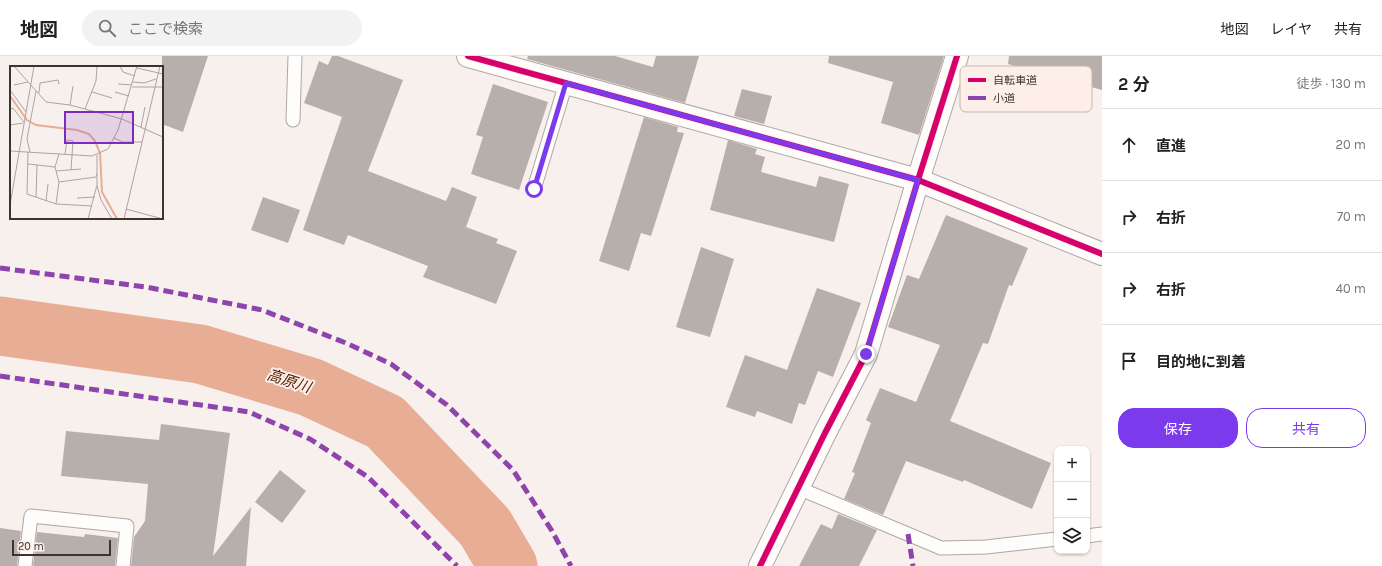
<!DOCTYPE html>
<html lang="ja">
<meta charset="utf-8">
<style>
:root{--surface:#fff;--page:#f2f2f2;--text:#222;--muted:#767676;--line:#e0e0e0;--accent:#7c3aed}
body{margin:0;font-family:Karla,"Noto Sans JP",sans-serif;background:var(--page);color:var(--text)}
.controls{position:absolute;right:12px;bottom:12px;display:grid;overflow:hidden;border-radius:8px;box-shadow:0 1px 3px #0004}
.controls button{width:36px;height:36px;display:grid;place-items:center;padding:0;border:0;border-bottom:1px solid var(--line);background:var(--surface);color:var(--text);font:20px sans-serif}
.scale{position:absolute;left:12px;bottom:10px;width:99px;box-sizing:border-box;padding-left:4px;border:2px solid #3d332f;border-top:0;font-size:11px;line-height:14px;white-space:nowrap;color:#3d332f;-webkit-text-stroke:3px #fdeee8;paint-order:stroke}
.stop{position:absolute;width:12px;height:12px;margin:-9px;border:3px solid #7c3aed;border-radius:50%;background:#fff}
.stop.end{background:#7c3aed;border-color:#fff;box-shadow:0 1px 4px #0008}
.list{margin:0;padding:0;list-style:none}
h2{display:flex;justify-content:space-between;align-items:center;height:52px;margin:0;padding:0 16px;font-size:17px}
h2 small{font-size:13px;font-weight:400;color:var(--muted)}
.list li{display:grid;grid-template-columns:26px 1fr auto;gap:12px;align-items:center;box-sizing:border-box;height:72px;padding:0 16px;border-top:1px solid var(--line)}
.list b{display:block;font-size:15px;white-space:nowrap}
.list em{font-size:13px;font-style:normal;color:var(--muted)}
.actions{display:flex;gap:8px;padding:12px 16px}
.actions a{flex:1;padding:9px 0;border:1px solid var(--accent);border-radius:16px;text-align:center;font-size:14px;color:var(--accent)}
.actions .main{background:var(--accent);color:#fff}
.icon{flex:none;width:22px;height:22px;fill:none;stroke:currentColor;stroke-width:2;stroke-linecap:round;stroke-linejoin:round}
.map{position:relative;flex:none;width:1102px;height:510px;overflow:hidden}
header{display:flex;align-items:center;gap:24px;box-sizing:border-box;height:56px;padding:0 20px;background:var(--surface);border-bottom:1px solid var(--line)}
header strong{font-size:19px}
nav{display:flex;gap:22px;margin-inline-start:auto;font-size:14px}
.search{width:280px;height:36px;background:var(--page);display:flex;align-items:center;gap:10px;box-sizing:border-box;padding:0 14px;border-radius:22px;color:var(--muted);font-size:15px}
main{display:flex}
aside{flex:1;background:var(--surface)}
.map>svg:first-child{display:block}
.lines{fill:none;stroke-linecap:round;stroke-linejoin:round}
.river{stroke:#e8ad95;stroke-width:59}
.building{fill:#b7afac}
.lane-casing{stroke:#afa7a4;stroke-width:15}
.street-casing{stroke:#afa7a4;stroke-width:24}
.lane{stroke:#fefdfc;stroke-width:13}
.street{stroke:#fefdfc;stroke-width:22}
.quiet{stroke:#8e44ad;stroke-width:5;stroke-dasharray:10 5;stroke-linecap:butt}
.cycleway-casing{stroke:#fdeee8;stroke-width:8}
.cycleway{stroke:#d6006c;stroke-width:6}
.route{stroke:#7c3aed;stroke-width:5}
.labels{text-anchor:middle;stroke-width:4;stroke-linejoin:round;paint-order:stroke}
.water-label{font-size:15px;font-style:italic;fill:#542109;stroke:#fdeee8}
.inset-river{fill:none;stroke:#e8ad95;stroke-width:2}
.inset-road{fill:none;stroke:#ada4a1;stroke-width:1}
.view{fill:#7b2cbf;fill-opacity:0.15;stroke:#7b2cbf;stroke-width:2}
.inset-edge{fill:none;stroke:#3d332f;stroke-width:2}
.key{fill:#fdeee8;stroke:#c3b6b0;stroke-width:1}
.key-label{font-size:11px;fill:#3d332f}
</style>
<header>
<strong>地図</strong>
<div class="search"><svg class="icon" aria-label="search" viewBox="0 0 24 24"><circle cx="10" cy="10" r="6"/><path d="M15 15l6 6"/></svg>ここで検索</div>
<nav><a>地図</a><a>レイヤ</a><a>共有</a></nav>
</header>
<main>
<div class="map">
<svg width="1102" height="510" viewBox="0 0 1102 510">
<rect width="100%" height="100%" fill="#f8f0ed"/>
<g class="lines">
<path class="river" d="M 0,270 L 200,298 L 310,331 L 385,366 L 485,471 L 508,510"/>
</g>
<g class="building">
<path d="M 162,0 L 208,0 L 183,76 L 162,68 Z"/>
<path d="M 332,0 L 338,0 L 403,24 L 368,115 L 446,145 L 452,131 L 477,141 L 466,171 L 498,183 L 496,187 L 517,195 L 496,248 L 423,221 L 428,210 L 348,179 L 344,189 L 303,174 L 342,61 L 304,47 L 319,5 L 328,9 Z"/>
<path d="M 528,0 L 615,0 L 653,11 L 656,0 L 699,0 L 685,47 L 527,3 Z"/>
<path d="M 829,0 L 944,0 L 919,79 L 881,67 L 893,26 L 828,7 Z"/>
<path d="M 1009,0 L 1102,0 L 1102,34 L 1008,8 Z"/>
<path d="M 493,28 L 548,46 L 519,134 L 471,118 L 483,81 L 476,79 Z"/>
<path d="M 742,33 L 772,40 L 764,68 L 734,60 Z"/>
<path d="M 644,61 L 678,71 L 677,76 L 684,77 L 651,180 L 641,177 L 629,215 L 599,205 Z"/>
<path d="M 728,84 L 757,93 L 755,98 L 765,101 L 761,116 L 816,131 L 819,120 L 849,128 L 834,186 L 710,154 Z"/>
<path d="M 263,141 L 300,154 L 288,187 L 251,174 Z"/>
<path d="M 946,159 L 1028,192 L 1012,230 L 1009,229 L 988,288 L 983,287 L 950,365 L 1051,407 L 1032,453 L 964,424 L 963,426 L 906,405 L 883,459 L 844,443 L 855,417 L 852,416 L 871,367 L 866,364 L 880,332 L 916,346 L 940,289 L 888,271 L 907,219 L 919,223 Z"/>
<path d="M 701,191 L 734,203 L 710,281 L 676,271 Z"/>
<path d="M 817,232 L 861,247 L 833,321 L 818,315 L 805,349 L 799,347 L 792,368 L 757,355 L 755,361 L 726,351 L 745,299 L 787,314 Z"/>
<path d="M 161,368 L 230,377 L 213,500 L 251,451 L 246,510 L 131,510 L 134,481 L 145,465 L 148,428 L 61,420 L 66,375 L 159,384 Z"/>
<path d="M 280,414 L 306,435 L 282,467 L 255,446 Z"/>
<path d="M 838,458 L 877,474 L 859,510 L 799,510 L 821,468 L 832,473 Z"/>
<path d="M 0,472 L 21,475 L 17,510 L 0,510 Z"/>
<path d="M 37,476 L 84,481 L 85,478 L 118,482 L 115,510 L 33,510 Z"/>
</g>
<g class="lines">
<g class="lane-casing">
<g id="lane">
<path d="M 293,64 L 295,0"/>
<path d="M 534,133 L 566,27"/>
<path d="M 798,432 L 941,492 L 986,491 L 1057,483"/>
<path d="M 1087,480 L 1102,478"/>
<path d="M 25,510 L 31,460 L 127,470 L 123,510"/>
</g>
</g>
<g class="street-casing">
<g id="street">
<path d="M 468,0 L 918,124 L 1102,198"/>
<path d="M 760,510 L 825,377 L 866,298 L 918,124 L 957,0"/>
</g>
</g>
<use href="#lane" class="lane"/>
<use href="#street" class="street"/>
<g class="quiet">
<path d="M 0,212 L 146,231 L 262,254 L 346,287 L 391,308 L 447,349 L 513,414 L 552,475 L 571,510"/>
<path d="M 0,320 L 249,356 L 310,383 L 368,421 L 457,510"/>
<path d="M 908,478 L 913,510"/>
</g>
<g class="cycleway-casing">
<g id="cycleway">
<path d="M 468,0 L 918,124 L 1102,198"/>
<path d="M 760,510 L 825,377 L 866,298 L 918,124 L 957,0"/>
</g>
</g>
<use href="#cycleway" class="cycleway"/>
</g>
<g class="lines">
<path class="route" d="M 534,133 L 566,27 L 918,124 L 866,298"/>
</g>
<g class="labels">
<g class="water-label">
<text transform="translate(289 325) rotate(18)" y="5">高原川</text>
</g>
</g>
<g transform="translate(10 10)">
<rect width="153" height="153" fill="#f8f0ed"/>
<path class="inset-river" d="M 0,30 L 17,54 L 26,59 L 67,64 L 79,68 L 85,75 L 90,87 L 92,126 L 107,153"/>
<path class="inset-road" d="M 4,0 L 36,36 L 60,39 L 112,53 L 153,71M 110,0 L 113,6 L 125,10M 127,2 L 153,8M 123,16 L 134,17 L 146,13M 108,18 L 122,19M 4,19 L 18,16M 122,21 L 153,21M 0,24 L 16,46M 82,26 L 102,32M 105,26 L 119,30M 29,27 L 30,17 L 48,14 L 49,18M 60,39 L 63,20M 0,43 L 3,42 L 14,56M 75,43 L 86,15 L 87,0M 0,59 L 13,57M 131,61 L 135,41M 104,72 L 113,76 L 132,76M 0,85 L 82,90 L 98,83 L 108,64 L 127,0M 18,86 L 17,128 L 46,138M 20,86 L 17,73 L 26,25M 49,88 L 45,101 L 49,116 L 46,138 L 82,140M 55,88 L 57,74 L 63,75 L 61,104M 18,98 L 45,101M 46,105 L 71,103M 49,116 L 86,111 L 87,108M 87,120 L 91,134 L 102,153M 26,131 L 27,99M 67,132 L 85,131M 36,135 L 38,118M 0,139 L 24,0M 116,143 L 153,153M 78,153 L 87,119 L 87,89M 114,153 L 150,0"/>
<path class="view" d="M 55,46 L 123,46 L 123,77 L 55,77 Z"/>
<rect width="153" height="153" class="inset-edge"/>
</g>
<rect x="960" y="10" width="132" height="46" rx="6" class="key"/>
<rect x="968" y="22" width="18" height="4" fill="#d6006c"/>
<rect x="968" y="40" width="18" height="4" fill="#8e44ad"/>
<g class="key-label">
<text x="993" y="28">自転車道</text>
<text x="993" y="46">小道</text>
</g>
</svg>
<div class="controls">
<button>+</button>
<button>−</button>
<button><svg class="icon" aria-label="layers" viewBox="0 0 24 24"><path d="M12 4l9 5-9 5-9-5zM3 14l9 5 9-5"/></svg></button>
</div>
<div class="scale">20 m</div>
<div class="stop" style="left:534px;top:133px"></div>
<div class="stop end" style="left:866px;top:298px"></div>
</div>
<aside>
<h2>2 分<small>徒歩 · 130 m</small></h2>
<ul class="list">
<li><svg class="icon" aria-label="ahead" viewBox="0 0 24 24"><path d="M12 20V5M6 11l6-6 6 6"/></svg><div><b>直進</b></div><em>20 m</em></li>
<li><svg class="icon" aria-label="right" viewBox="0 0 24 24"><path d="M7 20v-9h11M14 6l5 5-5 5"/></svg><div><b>右折</b></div><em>70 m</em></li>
<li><svg class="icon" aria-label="right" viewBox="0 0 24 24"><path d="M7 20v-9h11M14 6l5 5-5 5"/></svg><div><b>右折</b></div><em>40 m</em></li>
<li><svg class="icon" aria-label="arrive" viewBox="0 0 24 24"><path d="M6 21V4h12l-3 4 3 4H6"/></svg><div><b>目的地に到着</b></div></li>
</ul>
<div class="actions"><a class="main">保存</a><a>共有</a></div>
</aside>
</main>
